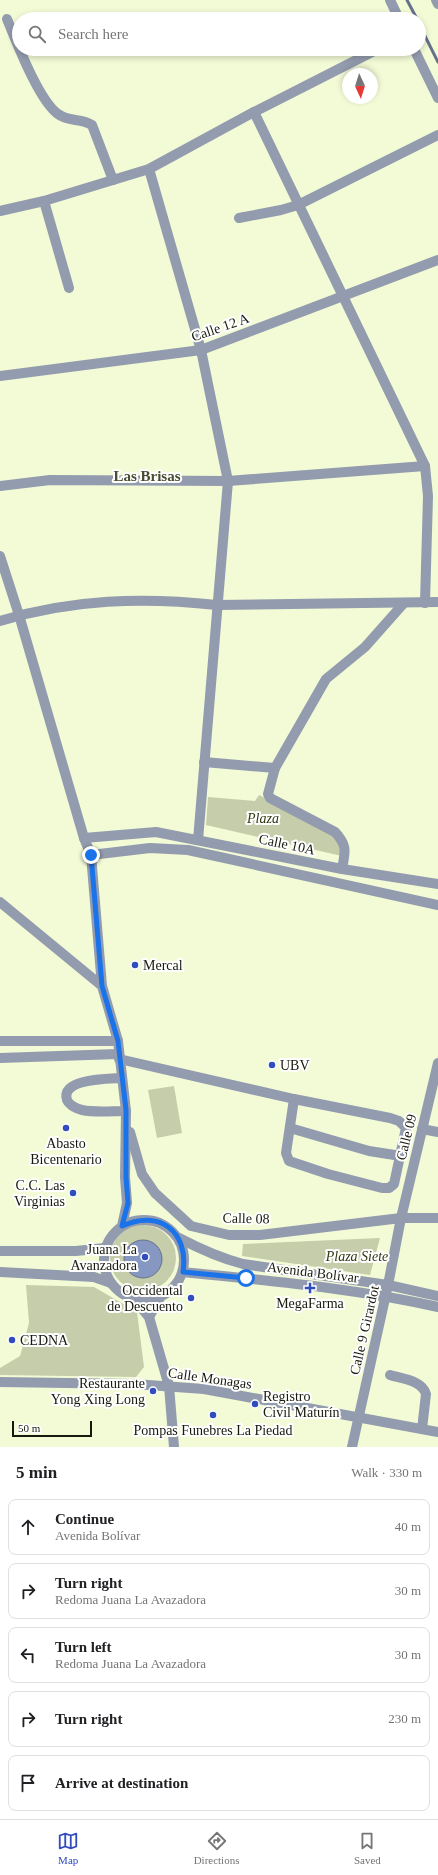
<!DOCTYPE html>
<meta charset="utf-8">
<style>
:root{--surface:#fff;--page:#f2f2f2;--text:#202124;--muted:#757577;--line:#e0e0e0;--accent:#314cbd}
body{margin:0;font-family:Georgia,serif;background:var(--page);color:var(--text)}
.compass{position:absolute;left:342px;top:68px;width:36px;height:36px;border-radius:50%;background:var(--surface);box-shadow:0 2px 6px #0003;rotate:176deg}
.scale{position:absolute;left:12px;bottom:10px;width:80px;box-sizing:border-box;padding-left:4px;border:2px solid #17190c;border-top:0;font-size:11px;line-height:14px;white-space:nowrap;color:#17190c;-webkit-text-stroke:3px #fff;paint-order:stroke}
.stop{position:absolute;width:12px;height:12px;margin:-9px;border:3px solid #1a73e8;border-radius:50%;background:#fff}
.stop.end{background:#1a73e8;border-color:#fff;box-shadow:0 1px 4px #0008}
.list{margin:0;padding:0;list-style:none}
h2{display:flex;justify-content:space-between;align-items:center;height:52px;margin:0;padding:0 16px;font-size:17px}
h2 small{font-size:13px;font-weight:400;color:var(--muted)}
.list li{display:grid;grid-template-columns:26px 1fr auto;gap:12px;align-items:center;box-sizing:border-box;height:56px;margin:0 8px 8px;padding:0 8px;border:1px solid var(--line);border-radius:8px}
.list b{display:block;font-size:15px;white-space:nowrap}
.list p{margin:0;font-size:13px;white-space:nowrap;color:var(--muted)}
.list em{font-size:13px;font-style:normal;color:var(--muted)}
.icon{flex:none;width:22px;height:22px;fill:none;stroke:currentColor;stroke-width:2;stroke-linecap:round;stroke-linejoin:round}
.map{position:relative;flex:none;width:438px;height:1447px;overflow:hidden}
.search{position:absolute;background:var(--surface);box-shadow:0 2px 6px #0003;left:12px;right:12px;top:12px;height:44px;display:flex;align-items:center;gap:10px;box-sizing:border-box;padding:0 14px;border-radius:22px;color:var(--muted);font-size:15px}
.sheet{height:372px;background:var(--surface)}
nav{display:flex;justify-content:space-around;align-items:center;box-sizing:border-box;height:56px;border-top:1px solid var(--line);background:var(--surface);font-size:11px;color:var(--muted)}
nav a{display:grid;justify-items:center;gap:2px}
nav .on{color:var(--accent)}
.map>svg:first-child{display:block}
.green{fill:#c6cdaa}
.water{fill:#8697c2;stroke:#65718b}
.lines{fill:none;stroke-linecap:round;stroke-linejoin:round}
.stream{stroke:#65718b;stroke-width:3}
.minor{stroke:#939bae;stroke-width:10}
.route{stroke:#1a73e8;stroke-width:5}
.poi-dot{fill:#314cbd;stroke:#fff;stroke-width:1.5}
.labels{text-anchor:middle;stroke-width:4;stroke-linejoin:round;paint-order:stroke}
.street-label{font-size:14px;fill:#17190c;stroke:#fff}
.park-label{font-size:14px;font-style:italic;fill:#313711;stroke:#fff}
.poi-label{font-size:14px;fill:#17190c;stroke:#fff;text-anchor:start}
.neighbourhood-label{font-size:15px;font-weight:bold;fill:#484e2f;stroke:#fff}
</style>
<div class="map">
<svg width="438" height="1447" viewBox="0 0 438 1447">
<rect width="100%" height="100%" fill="#f2fad6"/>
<g class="green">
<path d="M 259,795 L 332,832 L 338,841 L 342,856 L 206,825 L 208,797 L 255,801 Z"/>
<path d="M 174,1086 L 182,1133 L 157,1138 L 148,1090 Z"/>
<circle cx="143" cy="1258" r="33"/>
<path d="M 380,1238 L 370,1275 L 242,1256 L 243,1244 Z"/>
<path d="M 26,1285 L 94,1287 L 137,1312 L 144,1367 L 136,1377 L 0,1375 L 0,1368 L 20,1356 L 29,1323 Z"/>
</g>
<circle class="water" cx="143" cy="1259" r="19"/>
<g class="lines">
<g class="stream">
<path d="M 407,0 L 417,19"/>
<path d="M 419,24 L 438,62"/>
</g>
<g class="minor">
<path d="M 390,0 L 399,19"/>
<path d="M 436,0 L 438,4"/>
<path d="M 7,19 C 16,41 39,101 58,114 C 68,122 81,118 92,125 L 113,180"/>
<path d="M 414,49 L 438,98"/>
<path d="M 254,112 L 425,466 L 428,496 L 425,603"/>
<path d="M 149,169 L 201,350 L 228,481 L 198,840"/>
<path d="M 44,201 L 69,288"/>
<path d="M 0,211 L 44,201 L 149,169 L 254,112 L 378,49"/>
<path d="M 239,218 L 281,210 L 298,205 L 438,135"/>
<path d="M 0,376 L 201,350 L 438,260"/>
<path d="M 0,486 L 50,480 L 228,481 L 425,466"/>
<path d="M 0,556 L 19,615 L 84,838 L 91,855 L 102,986 L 118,1041 L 126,1111 L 125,1177 L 127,1203 L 122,1226"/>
<path d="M 0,621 C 72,599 143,597 217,605 L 438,602"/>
<path d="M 204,762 L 275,768"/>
<path d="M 84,838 L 156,832 L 342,869 L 438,884"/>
<path d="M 91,855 L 150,848 L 188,850 L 438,905"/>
<path d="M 342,869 C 345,852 348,846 335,832 L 270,798 L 268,794 L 275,768 L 326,679 L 365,647 L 404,603"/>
<path d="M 0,902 L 102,986"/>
<path d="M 0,1041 L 118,1041"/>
<path d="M 0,1058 L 118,1054"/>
<path d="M 119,1059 L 294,1099 L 390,1118 L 399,1121 L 406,1128 L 394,1184 L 389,1188 L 382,1188 L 328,1174 L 289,1161 L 286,1153 L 294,1099"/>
<path d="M 122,1078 C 110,1079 60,1078 67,1100 C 69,1105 77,1109 82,1110 C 96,1113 112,1111 126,1111"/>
<path d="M 290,1128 L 369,1151 L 401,1156"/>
<path d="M 422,1129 L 438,1132"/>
<path d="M 130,1132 L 142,1174 L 155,1193 L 191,1226 L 229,1235 L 260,1235 L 401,1218 L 438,1218"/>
<circle cx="144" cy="1260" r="40"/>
<path d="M 179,1238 C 200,1249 220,1258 243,1264 L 388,1285 L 438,1296"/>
<path d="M 0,1251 L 76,1251 L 105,1248"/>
<path d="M 0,1272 L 94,1277 L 111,1283"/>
<path d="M 183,1272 C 269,1281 354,1288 438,1307"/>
<path d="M 134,1299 L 149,1317 L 169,1386 L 174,1447"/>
<path d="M 149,1317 L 161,1296"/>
<path d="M 390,1375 C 402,1379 422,1380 426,1394 L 422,1429"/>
<path d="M 0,1382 L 134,1384 L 204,1389 L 438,1432"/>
<path d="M 352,1447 L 388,1285 L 401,1218 L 438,1063"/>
</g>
</g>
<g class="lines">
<path class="route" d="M 91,855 L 102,986 L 118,1041 L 126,1110 L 126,1177 L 128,1203 L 122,1226 C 159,1209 189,1231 183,1272 L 246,1278"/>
</g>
<g class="poi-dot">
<circle cx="135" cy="965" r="4"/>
<circle cx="272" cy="1065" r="4"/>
<circle cx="66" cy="1128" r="4"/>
<circle cx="73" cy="1193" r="4"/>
<circle cx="145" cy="1257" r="4"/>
<path d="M308 1282h4v4h4v4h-4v4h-4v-4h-4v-4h4z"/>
<circle cx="191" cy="1298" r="4"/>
<circle cx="12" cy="1340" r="4"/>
<circle cx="153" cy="1391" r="4"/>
<circle cx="255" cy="1404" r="4"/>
<circle cx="213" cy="1415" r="4"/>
</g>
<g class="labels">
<g class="street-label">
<text transform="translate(220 327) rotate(-19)" y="5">Calle 12 A</text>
<text transform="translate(287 844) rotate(12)" y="5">Calle 10A</text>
<text transform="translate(406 1137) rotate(-76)" y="5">Calle 09</text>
<text transform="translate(246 1218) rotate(1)" y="5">Calle 08</text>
<text transform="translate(313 1272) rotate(7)" y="5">Avenida Bolívar</text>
<text transform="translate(364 1330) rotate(-77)" y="5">Calle 9 Girardot</text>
<text transform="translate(210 1378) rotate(8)" y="5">Calle Monagas</text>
</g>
<g class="park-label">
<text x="263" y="823">Plaza</text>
<text x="357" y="1261">Plaza Siete</text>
</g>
<g class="poi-label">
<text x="143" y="970">Mercal</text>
<text x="280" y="1070">UBV</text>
<text x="66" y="1148" text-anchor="middle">Abasto<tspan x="66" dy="16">Bicentenario</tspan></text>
<text x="65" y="1190" text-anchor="end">C.C. Las<tspan x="65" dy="16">Virginias</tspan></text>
<text x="137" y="1254" text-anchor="end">Juana La<tspan x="137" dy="16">Avanzadora</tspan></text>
<text x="183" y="1295" text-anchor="end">Occidental<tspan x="183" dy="16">de Descuento</tspan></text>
<text x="310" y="1308" text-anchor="middle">MegaFarma</text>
<text x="20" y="1345">CEDNA</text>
<text x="145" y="1388" text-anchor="end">Restaurante<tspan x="145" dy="16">Yong Xing Long</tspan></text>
<text x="263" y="1401">Registro<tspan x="263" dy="16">Civil Maturín</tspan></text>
<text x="213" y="1435" text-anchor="middle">Pompas Funebres La Piedad</text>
</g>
<g class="neighbourhood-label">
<text x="147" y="481">Las Brisas</text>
</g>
</g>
</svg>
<svg class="compass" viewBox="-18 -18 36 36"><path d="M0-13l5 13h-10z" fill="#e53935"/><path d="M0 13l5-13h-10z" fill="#757577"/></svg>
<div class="scale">50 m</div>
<div class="stop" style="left:246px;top:1278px"></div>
<div class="stop end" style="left:91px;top:855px"></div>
<div class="search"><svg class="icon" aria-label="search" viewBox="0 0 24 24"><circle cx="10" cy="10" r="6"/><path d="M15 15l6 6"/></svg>Search here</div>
</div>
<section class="sheet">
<h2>5 min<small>Walk · 330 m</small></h2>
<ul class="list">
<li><svg class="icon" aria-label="ahead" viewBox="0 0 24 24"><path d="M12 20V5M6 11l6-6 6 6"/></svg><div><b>Continue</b><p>Avenida Bolívar</p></div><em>40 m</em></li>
<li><svg class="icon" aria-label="right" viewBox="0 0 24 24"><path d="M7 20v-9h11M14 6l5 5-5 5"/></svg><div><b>Turn right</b><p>Redoma Juana La Avazadora</p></div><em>30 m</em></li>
<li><svg class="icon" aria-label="left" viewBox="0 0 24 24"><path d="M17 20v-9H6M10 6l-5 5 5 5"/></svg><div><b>Turn left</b><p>Redoma Juana La Avazadora</p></div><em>30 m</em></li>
<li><svg class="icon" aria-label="right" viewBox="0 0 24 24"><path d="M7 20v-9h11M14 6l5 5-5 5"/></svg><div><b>Turn right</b></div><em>230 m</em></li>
<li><svg class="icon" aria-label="arrive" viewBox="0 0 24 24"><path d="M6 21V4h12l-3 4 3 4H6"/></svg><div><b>Arrive at destination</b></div></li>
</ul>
</section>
<nav>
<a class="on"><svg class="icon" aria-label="map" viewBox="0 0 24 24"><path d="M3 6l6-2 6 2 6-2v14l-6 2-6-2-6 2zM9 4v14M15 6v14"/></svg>Map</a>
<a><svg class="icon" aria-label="directions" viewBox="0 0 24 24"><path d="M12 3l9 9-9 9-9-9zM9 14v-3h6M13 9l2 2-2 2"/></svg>Directions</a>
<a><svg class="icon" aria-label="saved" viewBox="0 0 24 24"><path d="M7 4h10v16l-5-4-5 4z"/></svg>Saved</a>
</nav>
